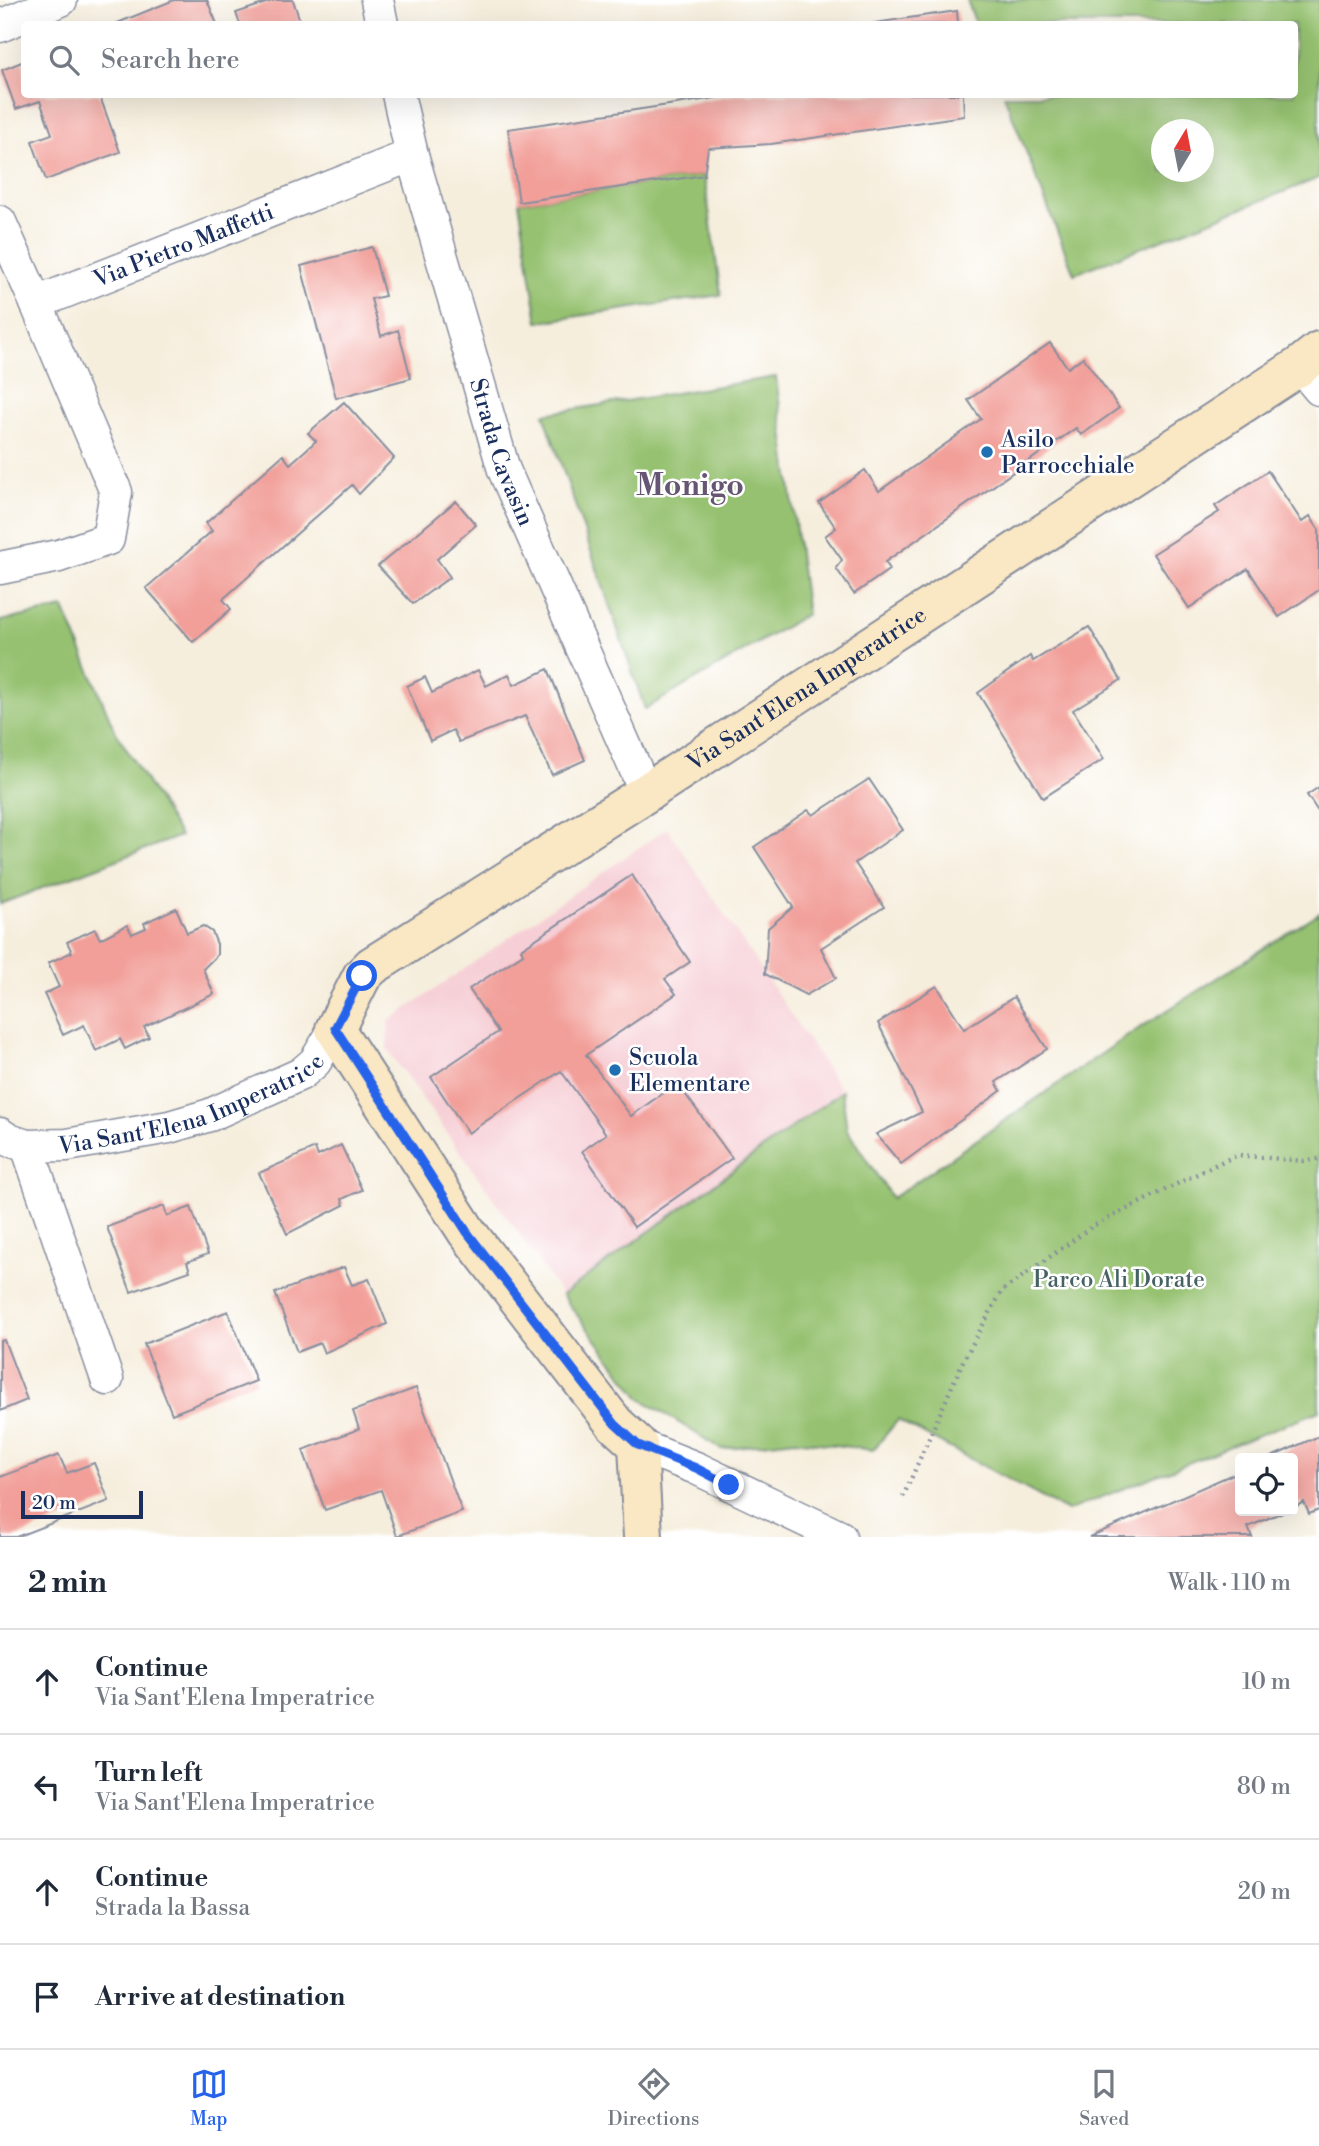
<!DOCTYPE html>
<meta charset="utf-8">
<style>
:root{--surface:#fff;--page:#f2f2f3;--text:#1f2937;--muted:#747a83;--line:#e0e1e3;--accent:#2563eb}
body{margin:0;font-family:"Libre Bodoni",serif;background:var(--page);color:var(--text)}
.controls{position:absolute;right:21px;bottom:21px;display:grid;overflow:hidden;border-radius:7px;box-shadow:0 7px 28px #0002}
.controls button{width:63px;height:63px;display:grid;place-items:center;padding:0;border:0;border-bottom:2px solid var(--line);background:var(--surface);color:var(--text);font:35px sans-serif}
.compass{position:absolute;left:1151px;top:119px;width:63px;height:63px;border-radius:50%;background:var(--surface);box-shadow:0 7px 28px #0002;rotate:10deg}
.scale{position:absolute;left:21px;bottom:18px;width:122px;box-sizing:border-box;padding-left:7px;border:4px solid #1b2f5e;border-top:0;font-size:19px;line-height:24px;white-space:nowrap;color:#1b2f5e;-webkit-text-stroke:5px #fff;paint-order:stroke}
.stop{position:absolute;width:21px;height:21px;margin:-16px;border:5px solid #2563eb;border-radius:50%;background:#fff}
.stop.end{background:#2563eb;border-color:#fff;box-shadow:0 2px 7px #0008}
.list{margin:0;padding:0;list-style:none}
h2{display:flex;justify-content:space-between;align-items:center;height:91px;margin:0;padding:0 28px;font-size:30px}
h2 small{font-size:23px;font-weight:400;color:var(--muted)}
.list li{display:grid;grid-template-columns:46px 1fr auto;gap:21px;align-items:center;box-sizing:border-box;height:105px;padding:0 28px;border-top:2px solid var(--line)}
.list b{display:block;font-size:26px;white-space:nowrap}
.list p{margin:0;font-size:23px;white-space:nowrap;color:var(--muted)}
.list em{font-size:23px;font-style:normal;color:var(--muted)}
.icon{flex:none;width:38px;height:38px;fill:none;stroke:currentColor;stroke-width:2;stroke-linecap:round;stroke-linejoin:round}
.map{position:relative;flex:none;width:1319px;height:1537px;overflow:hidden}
.search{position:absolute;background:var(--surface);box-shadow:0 7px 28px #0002;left:21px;right:21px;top:21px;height:77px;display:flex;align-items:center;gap:18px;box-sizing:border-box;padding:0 24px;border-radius:7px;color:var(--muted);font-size:26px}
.sheet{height:511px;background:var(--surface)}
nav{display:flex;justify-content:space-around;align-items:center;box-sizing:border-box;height:98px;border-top:2px solid var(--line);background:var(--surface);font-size:19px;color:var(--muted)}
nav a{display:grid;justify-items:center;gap:4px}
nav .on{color:var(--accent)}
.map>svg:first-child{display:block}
.built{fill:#f6cfd6}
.green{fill:#95c16f;stroke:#587866;stroke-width:2;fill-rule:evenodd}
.building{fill:#f29f99}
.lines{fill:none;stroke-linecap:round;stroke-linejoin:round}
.street-casing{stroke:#888e9e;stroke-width:35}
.secondary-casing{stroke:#888e9e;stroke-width:42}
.path{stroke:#888e9e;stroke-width:4.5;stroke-dasharray:2 5;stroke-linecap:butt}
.street{stroke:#fff;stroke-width:32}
.secondary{stroke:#fae7c3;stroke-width:38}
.route{stroke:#2563eb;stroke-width:9}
.poi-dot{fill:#1f6fb2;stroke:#fff;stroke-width:2.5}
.labels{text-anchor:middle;stroke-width:5;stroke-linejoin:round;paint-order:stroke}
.street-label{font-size:23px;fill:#1b2f5e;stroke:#fff}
.poi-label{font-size:23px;fill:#1b2f5e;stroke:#fff;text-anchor:start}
.park-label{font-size:23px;fill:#466264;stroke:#fff}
.district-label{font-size:30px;font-weight:bold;fill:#665673;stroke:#fff}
</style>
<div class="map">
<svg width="1319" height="1537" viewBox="0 0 1319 1537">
<rect width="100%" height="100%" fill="#fff"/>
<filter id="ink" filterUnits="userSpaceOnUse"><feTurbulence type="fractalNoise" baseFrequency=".0143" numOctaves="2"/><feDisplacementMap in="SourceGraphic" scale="14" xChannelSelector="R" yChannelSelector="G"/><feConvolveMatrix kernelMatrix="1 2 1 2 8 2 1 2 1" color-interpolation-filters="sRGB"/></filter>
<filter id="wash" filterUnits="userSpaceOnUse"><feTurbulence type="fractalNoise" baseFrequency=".00686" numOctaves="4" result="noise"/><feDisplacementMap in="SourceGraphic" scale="28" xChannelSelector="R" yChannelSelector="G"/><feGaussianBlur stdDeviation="1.57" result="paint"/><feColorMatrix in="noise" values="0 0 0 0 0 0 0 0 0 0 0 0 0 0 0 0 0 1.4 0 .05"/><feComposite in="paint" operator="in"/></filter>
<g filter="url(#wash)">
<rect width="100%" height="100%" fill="#f6eedd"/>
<path class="built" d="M 667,828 L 842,1091 L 562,1295 L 387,1049 L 389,1021 Z"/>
<g class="green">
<path d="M 967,0 L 1319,0 L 1319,178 L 1074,274 L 1004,95 L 1294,94 L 1294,24 L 976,24 ZM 1162,130 L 1204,130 L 1204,172 L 1162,172 Z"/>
<path d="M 704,175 L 721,295 L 538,322 L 519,202 Z"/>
<path d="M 776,377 L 807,614 L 645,709 L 544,414 Z"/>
<path d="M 64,608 L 114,729 L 180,836 L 0,904 L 0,621 Z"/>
<path d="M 1319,913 L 1319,1411 L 1067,1511 L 898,1420 L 873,1450 L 795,1440 L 721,1449 L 641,1399 L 562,1295 L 842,1091 L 847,1130 L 892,1198 L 1132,1033 Z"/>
</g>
<g id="blocks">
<g class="building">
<path d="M 174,0 L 207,0 L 217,24 L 115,24 Z"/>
<path d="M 275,0 L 293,0 L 301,24 L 240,24 L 236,13 Z"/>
<path d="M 957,11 L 958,24 L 874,24 L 874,23 Z"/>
<path d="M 24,61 L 24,94 L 99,94 L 120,152 L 46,180 L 32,141 L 52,134 L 40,101 L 16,109 L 2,70 Z"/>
<path d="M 742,94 L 963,94 L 964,116 L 771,144 L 708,148 L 704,175 L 519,202 L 508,129 Z"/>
<path d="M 372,247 L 385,296 L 371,299 L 381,336 L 398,330 L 411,378 L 336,398 L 301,266 Z"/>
<path d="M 1050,343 L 1068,368 L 1083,357 L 1119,408 L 1081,435 L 1076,428 L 885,562 L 890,569 L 854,594 L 836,568 L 842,560 L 825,536 L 836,528 L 819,503 L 865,470 L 879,491 L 981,419 L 968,400 Z"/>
<path d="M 344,402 L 394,458 L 359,494 L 352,485 L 223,599 L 231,609 L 193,642 L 146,588 L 212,531 L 206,523 L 283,455 L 290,464 L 316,441 L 308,433 Z"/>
<path d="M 1268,471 L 1302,522 L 1310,516 L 1319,530 L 1319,590 L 1279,617 L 1248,569 L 1189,608 L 1153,554 L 1219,512 L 1215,506 Z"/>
<path d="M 456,501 L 476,525 L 437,559 L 450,577 L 413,604 L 378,566 Z"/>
<path d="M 1089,627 L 1121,680 L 1073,710 L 1104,759 L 1043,798 L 978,693 L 1030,656 L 1033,661 Z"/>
<path d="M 548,669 L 585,760 L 552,775 L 525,716 L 459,742 L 453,730 L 430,741 L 407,686 L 425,677 L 432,693 L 478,670 L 486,686 L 509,674 L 514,685 Z"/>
<path d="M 869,779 L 903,830 L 855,863 L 884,907 L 821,948 L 836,978 L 806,995 L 765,974 L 768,928 L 793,907 L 754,847 L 808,810 L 813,815 Z"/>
<path d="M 1319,787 L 1319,813 L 1307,795 Z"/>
<path d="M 632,875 L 690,962 L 665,979 L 676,994 L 586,1055 L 631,1116 L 677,1083 L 732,1158 L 634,1227 L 582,1151 L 606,1134 L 561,1071 L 468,1133 L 431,1077 L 498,1032 L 469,989 L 523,954 L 521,949 Z"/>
<path d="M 176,908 L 187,933 L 203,926 L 212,932 L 217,944 L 217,955 L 203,969 L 214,994 L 144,1027 L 149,1037 L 125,1049 L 120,1039 L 96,1051 L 84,1025 L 63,1035 L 44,994 L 59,987 L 48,963 L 72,952 L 67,942 L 95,929 L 100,939 L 127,925 L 132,934 L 146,928 L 144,923 Z"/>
<path d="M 937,986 L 964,1029 L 1014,997 L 1047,1049 L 996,1082 L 1001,1091 L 901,1164 L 876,1134 L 922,1112 L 878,1023 Z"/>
<path d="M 341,1145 L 362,1190 L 342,1199 L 344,1205 L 287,1234 L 259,1173 L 315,1148 L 318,1156 Z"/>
<path d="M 164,1206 L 167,1216 L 191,1207 L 208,1254 L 187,1262 L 190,1271 L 131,1292 L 107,1227 Z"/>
<path d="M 344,1267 L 352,1285 L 369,1279 L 387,1324 L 324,1353 L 320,1343 L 297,1352 L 275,1293 Z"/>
<path d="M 228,1311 L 256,1381 L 172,1414 L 144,1344 Z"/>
<path d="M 4,1340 L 27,1400 L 0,1411 L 0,1341 Z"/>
<path d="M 416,1388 L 462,1512 L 397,1536 L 381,1490 L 325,1510 L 303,1450 L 359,1429 L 353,1411 Z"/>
<path d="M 1319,1436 L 1319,1510 L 1309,1514 L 1304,1502 L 1293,1508 L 1293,1458 L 1269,1458 Z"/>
<path d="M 59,1455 L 67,1473 L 94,1463 L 109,1501 L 16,1537 L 0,1537 L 0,1477 Z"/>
<path d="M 1240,1471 L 1240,1511 L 1285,1511 L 1248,1527 L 1252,1537 L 1089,1537 Z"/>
</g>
</g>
</g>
<g filter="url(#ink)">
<use href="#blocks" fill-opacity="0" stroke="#888e9e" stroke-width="2"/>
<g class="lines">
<g class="street-casing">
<g id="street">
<path d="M 377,0 L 382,24"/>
<path d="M 0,26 L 61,0"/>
<path id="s1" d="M 398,94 L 412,155 L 504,470 L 646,793"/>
<path id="s2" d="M 0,222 L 36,303 L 412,155"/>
<path d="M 1300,366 L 1319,389"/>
<path d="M 0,568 L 59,556 L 108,539 L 116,492 L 36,303"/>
<path id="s3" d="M 0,1134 L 9,1140 L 27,1146 L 67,1145 L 169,1127 L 210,1115 L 301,1074 L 315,1062 L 335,1029"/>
<path d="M 27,1146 L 107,1379"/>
<path d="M 638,1445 L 696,1468 L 840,1537"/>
</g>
</g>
<g class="secondary-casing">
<g id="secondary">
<path id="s4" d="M 643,1537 L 638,1445 L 615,1424 L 467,1232 L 335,1029 L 362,976 L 372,966 L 646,793 L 1300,366 L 1319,351"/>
</g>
</g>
<path class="path" d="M 903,1497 L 964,1359 L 1002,1291 L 1093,1226 L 1219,1163 L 1238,1155 L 1303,1161 L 1319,1159"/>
<use href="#street" class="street"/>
<use href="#secondary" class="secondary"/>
</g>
</g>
<g class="lines" filter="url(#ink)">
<path class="route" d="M 362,976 L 335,1028 L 467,1232 L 615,1424 L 638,1445 L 696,1468 L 729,1485"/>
</g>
<g class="poi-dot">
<circle cx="987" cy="452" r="7"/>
<circle cx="615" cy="1070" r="7"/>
</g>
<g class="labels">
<g class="street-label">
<text dy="8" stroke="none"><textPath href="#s2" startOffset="247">Via Pietro Maffetti</textPath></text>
<text dy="8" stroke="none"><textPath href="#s1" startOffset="373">Strada Cavasin</textPath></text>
<text dy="8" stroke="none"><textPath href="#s4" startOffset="1197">Via Sant'Elena Imperatrice</textPath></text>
<text dy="8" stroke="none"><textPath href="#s3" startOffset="201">Via Sant'Elena Imperatrice</textPath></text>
</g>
<g class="poi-label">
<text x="1001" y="447">Asilo<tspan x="1001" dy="26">Parrocchiale</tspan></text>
<text x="629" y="1065">Scuola<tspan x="629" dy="26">Elementare</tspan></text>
</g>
<g class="park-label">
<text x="1119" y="1287">Parco Ali Dorate</text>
</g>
<g class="district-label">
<text x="690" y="495">Monigo</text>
</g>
</g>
</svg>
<div class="controls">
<button><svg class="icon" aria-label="locate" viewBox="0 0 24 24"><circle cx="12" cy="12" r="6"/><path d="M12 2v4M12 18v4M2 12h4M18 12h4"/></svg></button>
</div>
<svg class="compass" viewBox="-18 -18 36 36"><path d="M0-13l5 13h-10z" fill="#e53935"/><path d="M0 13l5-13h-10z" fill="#747a83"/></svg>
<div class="scale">20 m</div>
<div class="stop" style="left:362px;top:976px"></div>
<div class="stop end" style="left:729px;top:1485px"></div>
<div class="search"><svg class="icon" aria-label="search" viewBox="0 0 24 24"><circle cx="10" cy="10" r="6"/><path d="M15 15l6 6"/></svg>Search here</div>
</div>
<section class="sheet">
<h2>2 min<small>Walk · 110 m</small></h2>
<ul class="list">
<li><svg class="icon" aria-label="ahead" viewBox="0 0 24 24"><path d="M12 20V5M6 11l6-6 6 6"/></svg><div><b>Continue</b><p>Via Sant'Elena Imperatrice</p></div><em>10 m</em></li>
<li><svg class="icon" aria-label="left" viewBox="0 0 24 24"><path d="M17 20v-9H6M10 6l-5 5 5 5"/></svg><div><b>Turn left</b><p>Via Sant'Elena Imperatrice</p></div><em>80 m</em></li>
<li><svg class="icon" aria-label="ahead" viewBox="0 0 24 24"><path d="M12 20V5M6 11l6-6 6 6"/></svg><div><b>Continue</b><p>Strada la Bassa</p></div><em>20 m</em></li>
<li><svg class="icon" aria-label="arrive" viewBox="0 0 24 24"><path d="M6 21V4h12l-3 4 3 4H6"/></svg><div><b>Arrive at destination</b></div></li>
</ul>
</section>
<nav>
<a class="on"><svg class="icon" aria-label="map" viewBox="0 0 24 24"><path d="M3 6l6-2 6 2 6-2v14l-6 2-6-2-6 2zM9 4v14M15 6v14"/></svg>Map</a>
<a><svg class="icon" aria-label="directions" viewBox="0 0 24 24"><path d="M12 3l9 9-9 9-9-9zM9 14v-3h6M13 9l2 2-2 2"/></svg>Directions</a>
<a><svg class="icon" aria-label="saved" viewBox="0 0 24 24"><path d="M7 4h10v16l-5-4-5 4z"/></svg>Saved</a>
</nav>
